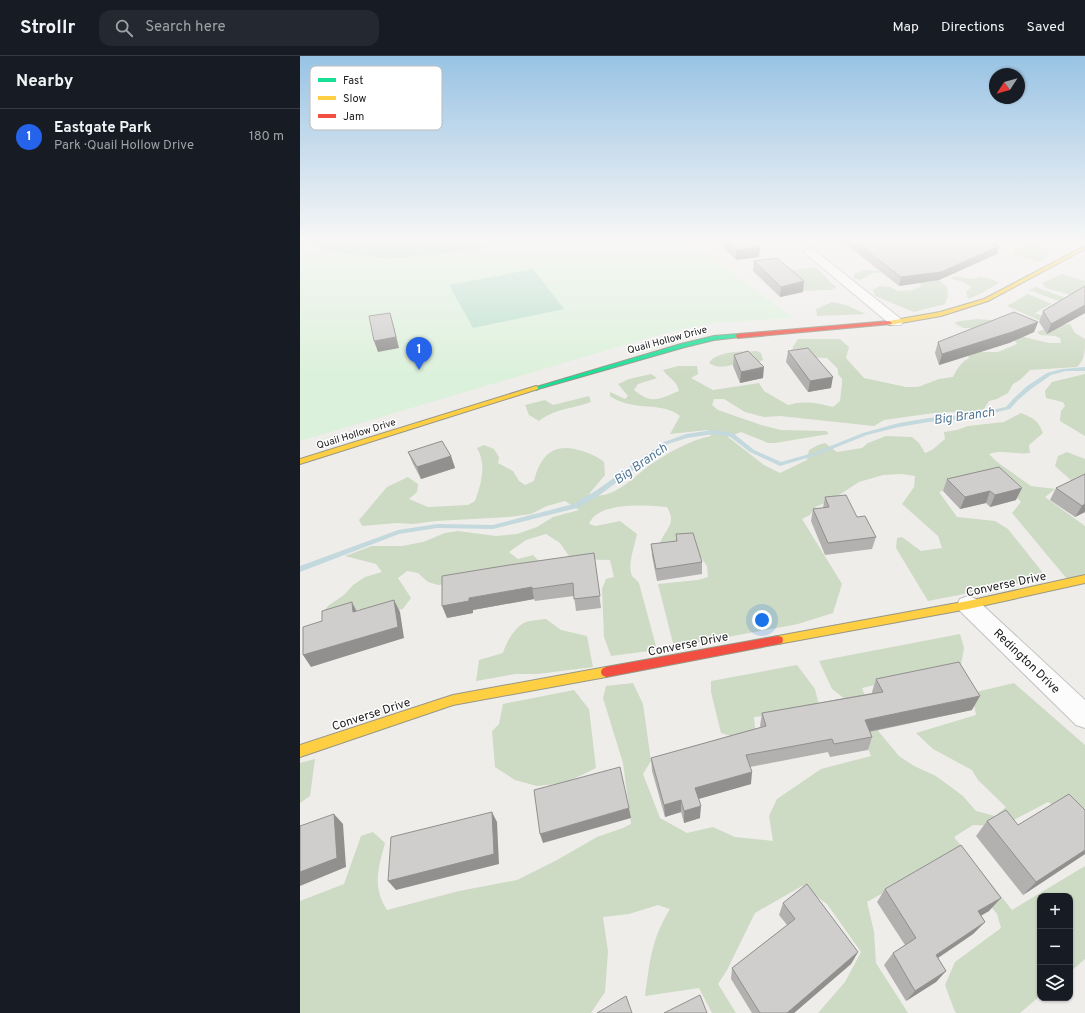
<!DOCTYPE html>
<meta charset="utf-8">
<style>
:root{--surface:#171b24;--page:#242831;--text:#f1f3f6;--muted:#9ea1a6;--line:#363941;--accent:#2563eb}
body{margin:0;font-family:Overpass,sans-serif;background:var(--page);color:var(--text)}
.controls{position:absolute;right:12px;bottom:12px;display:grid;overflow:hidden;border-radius:8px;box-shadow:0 1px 3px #0004}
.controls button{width:36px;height:36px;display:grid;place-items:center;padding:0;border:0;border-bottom:1px solid var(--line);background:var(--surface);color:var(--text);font:20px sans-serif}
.compass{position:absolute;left:689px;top:12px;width:36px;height:36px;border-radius:50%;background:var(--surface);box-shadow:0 1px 3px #0004;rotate:234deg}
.you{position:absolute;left:462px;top:564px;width:14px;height:14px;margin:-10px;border:3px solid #fff;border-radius:50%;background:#1a73e8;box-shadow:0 0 0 6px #1a73e833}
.badge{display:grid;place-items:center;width:26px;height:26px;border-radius:50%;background:var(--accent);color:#fff;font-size:13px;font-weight:700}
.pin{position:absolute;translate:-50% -33px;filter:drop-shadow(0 1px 2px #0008)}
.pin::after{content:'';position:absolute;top:21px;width:14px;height:12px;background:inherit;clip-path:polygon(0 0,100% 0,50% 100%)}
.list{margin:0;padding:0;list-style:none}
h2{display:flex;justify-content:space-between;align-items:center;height:52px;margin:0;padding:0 16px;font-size:17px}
h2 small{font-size:13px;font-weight:400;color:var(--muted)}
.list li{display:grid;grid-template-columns:26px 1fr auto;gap:12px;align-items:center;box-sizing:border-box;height:56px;padding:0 16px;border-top:1px solid var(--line)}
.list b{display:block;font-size:15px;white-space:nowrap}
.list p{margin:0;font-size:13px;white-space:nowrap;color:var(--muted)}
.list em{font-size:13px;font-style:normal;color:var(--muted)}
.icon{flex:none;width:22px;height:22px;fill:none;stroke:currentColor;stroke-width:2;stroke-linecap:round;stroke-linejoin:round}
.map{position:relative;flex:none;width:785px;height:957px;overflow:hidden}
header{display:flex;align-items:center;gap:24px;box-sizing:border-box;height:56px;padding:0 20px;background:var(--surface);border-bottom:1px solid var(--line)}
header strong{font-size:19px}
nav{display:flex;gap:22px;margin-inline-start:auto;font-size:14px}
.search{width:280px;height:36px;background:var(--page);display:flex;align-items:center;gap:10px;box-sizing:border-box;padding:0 14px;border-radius:12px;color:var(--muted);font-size:15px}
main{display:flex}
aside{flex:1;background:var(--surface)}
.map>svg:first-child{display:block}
.forest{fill:#cddac4}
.park{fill:#dcf1db}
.pitch{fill:#bce0ce}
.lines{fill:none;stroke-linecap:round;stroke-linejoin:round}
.stream{fill:#c3d9dd;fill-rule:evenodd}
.street-casing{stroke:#c2c2c0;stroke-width:2}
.fast-casing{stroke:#979784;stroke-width:2}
.slow-casing{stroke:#979784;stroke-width:2}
.jam-casing{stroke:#979784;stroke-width:2}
.street{fill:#fdfcfc;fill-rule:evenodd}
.fast{fill:#16e098;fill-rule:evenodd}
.slow{fill:#ffcf43;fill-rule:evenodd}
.jam{fill:#f24e42;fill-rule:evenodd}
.wall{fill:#b3b1af}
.shaded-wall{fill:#92908f}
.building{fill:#d0cecc;stroke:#92908f}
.labels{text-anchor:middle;stroke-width:3;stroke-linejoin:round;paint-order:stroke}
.far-street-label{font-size:10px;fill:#212121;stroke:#fff}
.street-label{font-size:12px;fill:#212121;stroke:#fff}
.water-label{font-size:13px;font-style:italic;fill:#527897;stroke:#fff}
.key{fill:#fff;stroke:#bcbcbc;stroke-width:1}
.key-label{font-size:11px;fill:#212121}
</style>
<header>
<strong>Strollr</strong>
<div class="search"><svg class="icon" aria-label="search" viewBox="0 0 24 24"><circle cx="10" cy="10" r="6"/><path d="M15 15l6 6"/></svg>Search here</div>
<nav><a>Map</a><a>Directions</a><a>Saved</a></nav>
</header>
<main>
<aside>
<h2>Nearby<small></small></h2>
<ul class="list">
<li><span class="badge">1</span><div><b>Eastgate Park</b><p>Park · Quail Hollow Drive</p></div><em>180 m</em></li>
</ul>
</aside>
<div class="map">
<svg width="785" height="957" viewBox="0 0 785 957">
<rect width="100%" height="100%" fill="#efedea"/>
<g class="forest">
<path d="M 589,184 L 690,184 L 681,184 L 637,222 L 647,231 L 648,240 L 645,248 L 614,256 L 575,240 L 573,234 L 579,230 L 590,231 L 599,235 L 613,234 L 622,230 L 606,216 L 573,217 L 560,224 L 553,222 L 554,218 L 565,214 L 579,215 L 601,213 Z"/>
<path d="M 709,184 L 717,184 L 745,192 L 749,199 L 740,206 L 713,199 L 714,195 L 727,189 Z"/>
<path d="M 517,211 L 531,227 L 537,231 L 531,234 L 487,235 L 485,215 Z"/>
<path d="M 762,218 L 785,225 L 785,235 L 774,240 L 746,232 L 742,227 Z"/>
<path d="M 654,220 L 672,223 L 680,221 L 691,223 L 699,227 L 680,238 L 668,243 L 666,236 L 671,231 L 663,226 L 652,223 Z"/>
<path d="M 736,231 L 785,249 L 785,255 L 729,234 Z"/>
<path d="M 728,238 L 752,248 L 735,257 L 763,269 L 770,268 L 775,277 L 785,283 C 785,295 785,303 777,311 L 730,314 L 721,323 L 713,328 L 708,337 L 697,343 L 689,345 L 684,353 L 677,355 L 634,357 L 584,364 L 574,370 L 480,360 L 464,361 L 445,356 L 424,343 L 414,343 L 412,349 L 418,354 L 461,369 L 481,374 L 526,375 L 529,378 L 475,387 L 468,387 L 441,376 L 428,381 L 464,409 L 480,417 L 507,404 L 509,394 L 518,389 L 525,387 L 537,396 L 562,392 L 568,387 L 586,380 L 612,381 L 619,387 L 625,397 L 632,394 L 645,383 L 644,376 L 657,374 L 668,370 L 704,366 L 721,357 C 733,362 738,364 743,377 L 729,389 L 730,397 C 716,399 703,393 689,398 L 697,406 L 731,430 L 755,433 L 745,441 L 785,470 L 785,518 L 767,523 L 712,457 L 721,446 L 695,418 L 639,436 L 657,461 L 695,465 L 708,473 L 747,522 L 628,545 L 596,492 L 597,482 L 602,481 L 621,495 L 642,492 L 638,480 L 602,448 L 614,431 L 615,420 L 602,418 L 583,419 L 559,426 L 528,446 L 517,450 L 510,459 L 502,463 L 542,528 L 533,557 L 498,568 L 374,591 L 358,528 L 398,524 L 408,521 L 407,510 L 389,484 L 374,487 L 360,487 C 366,472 377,468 367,451 C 346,449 298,445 289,468 L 296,470 L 320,465 L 337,478 C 335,490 327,508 332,520 C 334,522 338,525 339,527 L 357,594 L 311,600 L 304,581 L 302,533 L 306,523 L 314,521 L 310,504 L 271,503 L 260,487 L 246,478 L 226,484 L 209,496 L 218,503 L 233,499 L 240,506 L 210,519 L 138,529 L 128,526 L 118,517 L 107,515 L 98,522 L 111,542 L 103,553 L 66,561 L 59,553 L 24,568 L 24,555 L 29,549 L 44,539 L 53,529 L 65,521 L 82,516 L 76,508 L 45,500 L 72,490 L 102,490 L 123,486 L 145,477 L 158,475 L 196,480 L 217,478 L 237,471 L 253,461 L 279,454 L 265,445 L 247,450 L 231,458 L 209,461 L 136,465 L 113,468 L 97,467 L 62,470 L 59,464 L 87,431 L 108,421 L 118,428 L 117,436 L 109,443 L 128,451 L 168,449 L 175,445 C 181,428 187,409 177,392 L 184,389 L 194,393 L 199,401 L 198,407 L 213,415 L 219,425 L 225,429 L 234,425 C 241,398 254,386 282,395 C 291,398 297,400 304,406 L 305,419 L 289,438 C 312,446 333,421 350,409 C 368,397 390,384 411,380 L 408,374 L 370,378 L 380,360 C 363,345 332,356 310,340 L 310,336 L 325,343 L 328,340 L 318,328 L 329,323 L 351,318 L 357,322 L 338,328 L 334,334 C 352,349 359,343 379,335 C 376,323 369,323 363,314 L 378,310 L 397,310 L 398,318 L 391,322 L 413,334 L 459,327 L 464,335 L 488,349 C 504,344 517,347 533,351 L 540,345 L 542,328 L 542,323 L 538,318 L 538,313 L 527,302 L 502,301 L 492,295 L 493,291 L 498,283 L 540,283 L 549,291 L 546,302 L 564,322 L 606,331 L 618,331 L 639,323 L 653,321 C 657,313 661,306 669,302 L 667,296 L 698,296 L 717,288 L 713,282 L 676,272 L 663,272 L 654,267 L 660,265 L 677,263 L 691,264 L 724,281 L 749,287 L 761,287 L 760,282 L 755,280 L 740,279 L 737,276 L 752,270 L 707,250 Z"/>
<path d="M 532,246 L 546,249 L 566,258 L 517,260 L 516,253 Z"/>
<path d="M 457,295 L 461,297 L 463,304 C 455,308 452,305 444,306 C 432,308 421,315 409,307 C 417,294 444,296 457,295 Z"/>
<path d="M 785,318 L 785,380 L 760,365 L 761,355 L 765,350 L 763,346 L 746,342 L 745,335 L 752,326 Z"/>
<path d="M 289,340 L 291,346 C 272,353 256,352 239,365 L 229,359 L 225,349 L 245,344 L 253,349 Z"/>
<path d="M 767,396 L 785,403 L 785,427 L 774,427 L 755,410 L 758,400 Z"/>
<path d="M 246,563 L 261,574 L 287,580 L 293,611 L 238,618 L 215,618 L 176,625 L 179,604 L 203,597 C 206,587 215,570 226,566 C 232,564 240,564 246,563 Z"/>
<path d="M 660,578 L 664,592 L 661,609 L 562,632 L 579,676 L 599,700 L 614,710 L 636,720 L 663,740 L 676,755 L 695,760 L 706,751 L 678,724 L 672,714 L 633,693 L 616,677 L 676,659 L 672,637 L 714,627 L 785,689 L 785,756 L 764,755 L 748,746 L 702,770 L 673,769 L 654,781 L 712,854 L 785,810 L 785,903 L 770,916 L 770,840 L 740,840 L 740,940 L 720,957 L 657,957 L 655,956 L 645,929 L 655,906 L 701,872 L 697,858 L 651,799 L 567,846 L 574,876 L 576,907 L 608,957 L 518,957 L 545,926 L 561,896 L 527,848 L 502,830 L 455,857 L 427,914 L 418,928 L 436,957 L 412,957 L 399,932 L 345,940 C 350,905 351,884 370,853 L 358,849 L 329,858 L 303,861 L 308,895 L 305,936 L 291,957 L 0,957 L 0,845 L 44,828 L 61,780 L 73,776 L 85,787 C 78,813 72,830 87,854 L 159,835 L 217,824 L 257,804 L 297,781 L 323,772 L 331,768 L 323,707 L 303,642 L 306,630 L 333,627 L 343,648 L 351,705 L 343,718 L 360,762 L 387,777 L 413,771 L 435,781 L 473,785 L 469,760 L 477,743 L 521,713 L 571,700 L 549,646 L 532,633 L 519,605 Z"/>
<path d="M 497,609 L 515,633 L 520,654 L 454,661 L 456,682 L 441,683 L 421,677 L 411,636 L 411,625 Z"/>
<path d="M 274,634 L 289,653 L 296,712 L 265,727 L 237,730 L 215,724 L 195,711 L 192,675 L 199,668 L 203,648 Z"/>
<path d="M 15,703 L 10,740 L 0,747 L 0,707 Z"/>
</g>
<path class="park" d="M 0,184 L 388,184 L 493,262 L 413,267 L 365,277 L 0,385 Z"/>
<g class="pitch">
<path d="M 0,184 L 180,184 L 184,191 C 125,202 57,210 0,184 Z"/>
<path d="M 233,213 L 264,253 L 173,272 L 149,229 Z"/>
</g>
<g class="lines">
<path class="stream" d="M 785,311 L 785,315 L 766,315 L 751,319 L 731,333 L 718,344 L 710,353 L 673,362 L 629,366 L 599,371 L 567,379 L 517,399 L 480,410 L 450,396 L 429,380 L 413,378 L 387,382 L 368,388 L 301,438 L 277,452 L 193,473 L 137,472 L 99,478 L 0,516 L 0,510 L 98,474 L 137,468 L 193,469 L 273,448 L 297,434 L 364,386 L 386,378 L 413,374 L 433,377 L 454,394 L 481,406 L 513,397 L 563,377 L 599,367 L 629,362 L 673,358 L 706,351 L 714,342 L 727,330 L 747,317 L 762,313 Z"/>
<g class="street-casing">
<g id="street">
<path d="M 509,192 L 513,193 L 601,263 L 603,266 L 601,269 L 591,269 L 505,197 L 503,195 Z"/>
<path d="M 668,540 L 676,543 L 785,644 L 785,672 L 776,669 L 660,555 L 657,549 L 660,543 Z"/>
</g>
</g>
<g class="fast-casing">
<path id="fast" d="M 438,278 L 441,280 L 440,281 L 414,284 L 385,291 L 238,333 L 236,334 L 233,332 L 381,288 L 414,280 Z"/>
</g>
<g class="slow-casing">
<g id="slow">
<path d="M 785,190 L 785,193 L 688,245 L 641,260 L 589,269 L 586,267 L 589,265 L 640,256 L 684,243 Z"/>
<path d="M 236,330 L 238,331 L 238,333 L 0,408 L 0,403 Z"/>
<path d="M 785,519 L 785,527 L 668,553 L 478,588 L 474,587 L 473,584 L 474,581 L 478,580 L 668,545 Z"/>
<path d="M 306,611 L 310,613 L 311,616 L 310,619 L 306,621 L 153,649 L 0,701 L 0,689 L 153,639 Z"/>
</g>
</g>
<g class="jam-casing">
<g id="jam">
<path d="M 589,265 L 592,267 L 591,268 L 438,282 L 435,280 L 438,278 Z"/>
<path d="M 478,580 L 482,581 L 483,584 L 482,587 L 478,588 L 306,621 L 302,619 L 301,616 L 302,613 L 306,611 Z"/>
</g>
</g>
<use href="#street" class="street"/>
<use href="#fast" class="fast"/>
<use href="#slow" class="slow"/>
<use href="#jam" class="jam"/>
</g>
<g class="wall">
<path d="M 419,184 L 452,184 L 460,191 L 459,201 L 436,204 L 419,187 Z"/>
<path d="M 541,184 L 685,184 L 699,190 L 697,198 L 639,224 L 599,230 Z"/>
<path d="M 454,205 L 503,236 L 480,241 L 453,215 Z"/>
<path d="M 785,230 L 785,257 L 747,278 L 739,266 L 743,255 Z"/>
<path d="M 738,266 L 734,276 L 709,287 L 639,309 L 635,297 L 638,286 Z"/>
<path d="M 488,295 L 531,332 L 508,336 L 486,306 Z"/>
<path d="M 434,299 L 463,322 L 440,327 L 433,310 Z"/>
<path d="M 108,396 L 151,400 L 155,412 L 121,423 L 113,408 Z"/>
<path d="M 699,411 L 716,444 L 690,451 L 686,447 L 660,453 L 643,435 L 647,423 Z"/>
<path d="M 785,418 L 785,456 L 775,461 L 750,444 L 756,432 Z"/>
<path d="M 525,441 L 557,461 L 576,481 L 572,493 L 525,499 L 511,465 L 513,453 L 523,452 Z"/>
<path d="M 376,478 L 402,506 L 402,518 L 357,525 L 352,500 L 351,488 L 376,485 Z"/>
<path d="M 294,497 L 301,552 L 276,555 L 274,540 L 235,545 L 234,543 L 173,554 L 173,557 L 147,562 Z"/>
<path d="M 576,623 L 672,654 L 570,676 L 572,681 L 568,694 L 530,701 L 528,696 L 450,711 L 451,728 L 398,743 L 400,762 L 384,767 L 381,756 L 365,761 L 352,715 L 351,702 L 461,671 L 460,670 L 462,657 L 572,637 L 572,636 Z"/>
<path d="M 687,765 L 718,769 L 785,798 L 723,839 L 676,780 Z"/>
<path d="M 585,833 L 689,855 L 681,859 L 685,866 L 673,878 L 638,902 L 646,915 L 636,926 L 606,945 L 584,909 L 593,897 L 605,889 L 577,846 Z"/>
<path d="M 483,847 L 558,896 L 551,908 L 494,957 L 452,957 L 431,923 L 432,912 L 487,869 L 479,859 Z"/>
</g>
<g class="shaded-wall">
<path d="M 699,190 L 697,198 L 639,224 L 599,230 L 601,221 Z"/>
<path d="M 460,191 L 459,201 L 436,204 L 436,194 Z"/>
<path d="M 504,225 L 503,236 L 480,241 L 481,231 Z"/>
<path d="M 785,249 L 785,257 L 747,278 L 751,268 Z"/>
<path d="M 90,257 L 93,267 L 99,292 L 78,296 L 74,285 Z"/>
<path d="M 738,266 L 734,276 L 709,287 L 639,309 L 642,298 Z"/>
<path d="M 464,311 L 463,322 L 440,327 L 441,316 Z"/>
<path d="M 533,321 L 531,332 L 508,336 L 510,325 Z"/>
<path d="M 151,400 L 155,412 L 121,423 L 117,411 Z"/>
<path d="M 722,432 L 716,444 L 690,451 L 695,439 Z"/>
<path d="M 690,435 L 686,447 L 660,453 L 665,441 Z"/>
<path d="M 785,448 L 785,456 L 775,461 L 782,450 Z"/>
<path d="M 232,531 L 234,543 L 173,554 L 173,557 L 147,562 L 142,550 L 169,542 Z"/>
<path d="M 94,544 L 100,556 L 104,582 L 11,611 L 3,599 Z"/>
<path d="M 52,546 L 58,558 L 53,556 Z"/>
<path d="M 680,640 L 672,654 L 561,677 L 565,664 Z"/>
<path d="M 452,716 L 451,728 L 395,744 L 395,732 Z"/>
<path d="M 381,744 L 381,756 L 365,761 L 364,749 Z"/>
<path d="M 401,750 L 400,762 L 384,767 L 384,755 Z"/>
<path d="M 329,752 L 331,762 L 243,787 L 240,778 Z"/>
<path d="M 192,756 L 197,766 L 199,808 L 96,834 L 88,825 Z"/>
<path d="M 34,758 L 43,768 L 46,811 L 0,830 L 0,816 Z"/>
<path d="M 785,794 L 785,798 L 723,839 L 736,826 Z"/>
<path d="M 701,842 L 689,855 L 667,868 L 678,855 Z"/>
<path d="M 685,866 L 673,878 L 626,910 L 636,899 Z"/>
<path d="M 558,896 L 551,908 L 494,957 L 487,957 Z"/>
<path d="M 646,915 L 636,926 L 606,945 L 615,935 Z"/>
</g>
<g class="building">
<path d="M 425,184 L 452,184 L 460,191 L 436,194 Z"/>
<path d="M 553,184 L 685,184 L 699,190 L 641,216 L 601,221 Z"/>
<path d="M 477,202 L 504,225 L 481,231 L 454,205 Z"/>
<path d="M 785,230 L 785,249 L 751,268 L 743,255 Z"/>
<path d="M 714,256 L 738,266 L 712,276 L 642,298 L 638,286 Z"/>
<path d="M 90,257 L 96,281 L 74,285 L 69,260 Z"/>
<path d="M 508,292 L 533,321 L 510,325 L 488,295 Z"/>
<path d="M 448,295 L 464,311 L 441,316 L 434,299 Z"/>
<path d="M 142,385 L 151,400 L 117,411 L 108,396 Z"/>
<path d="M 699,411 L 722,432 L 695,439 L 690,435 L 665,441 L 647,423 Z"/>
<path d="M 785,418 L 785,448 L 782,450 L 756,432 Z"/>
<path d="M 546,439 L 557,461 L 565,460 L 576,481 L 528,487 L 513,453 L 529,451 L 525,441 Z"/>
<path d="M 393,477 L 402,506 L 356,513 L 351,488 L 377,485 L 376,478 Z"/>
<path d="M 294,497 L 300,540 L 274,543 L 273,527 L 232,533 L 232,531 L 169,542 L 169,545 L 142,550 L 142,520 L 209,509 Z"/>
<path d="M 94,544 L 98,571 L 3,599 L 3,571 L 22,565 L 22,555 L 52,546 L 53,556 Z"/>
<path d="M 659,606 L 680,640 L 565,664 L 572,681 L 534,688 L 532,683 L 446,699 L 452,716 L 395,732 L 401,750 L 384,755 L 381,744 L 364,749 L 351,702 L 466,670 L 462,657 L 583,636 L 576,623 Z"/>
<path d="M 320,711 L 329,752 L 240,778 L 234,734 Z"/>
<path d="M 769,738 L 785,754 L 785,794 L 736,826 L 687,765 L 706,754 L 718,769 Z"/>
<path d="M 192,756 L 194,798 L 88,825 L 91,781 Z"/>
<path d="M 34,758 L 37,802 L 0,816 L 0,770 Z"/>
<path d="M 661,789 L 701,842 L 678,855 L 685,866 L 636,899 L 646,915 L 615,935 L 593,897 L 616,882 L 585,833 Z"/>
<path d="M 507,828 L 558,896 L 487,957 L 460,957 L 432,912 L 495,863 L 483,847 Z"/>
<path d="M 400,939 L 407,957 L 364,957 Z"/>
<path d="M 326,940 L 332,957 L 297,957 Z"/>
</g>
<linearGradient id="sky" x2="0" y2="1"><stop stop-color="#99c3e4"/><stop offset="0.58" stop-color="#f8f7f6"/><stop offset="1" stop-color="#f8f7f6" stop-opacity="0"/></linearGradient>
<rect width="785" height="318" fill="url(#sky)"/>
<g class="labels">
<g class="far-street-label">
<text transform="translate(367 283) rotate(-15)" y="4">Quail Hollow Drive</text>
<text transform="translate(56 377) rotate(-17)" y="4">Quail Hollow Drive</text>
</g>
<g class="street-label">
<text transform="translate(706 528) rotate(-12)" y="4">Converse Drive</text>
<text transform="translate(388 588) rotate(-11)" y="4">Converse Drive</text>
<text transform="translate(727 605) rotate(44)" y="4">Redington Drive</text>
<text transform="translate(71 658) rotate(-18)" y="4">Converse Drive</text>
</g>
<g class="water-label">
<text transform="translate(664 359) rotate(-8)" y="5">Big Branch</text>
<text transform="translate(340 407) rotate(-35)" y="5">Big Branch</text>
</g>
</g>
<rect x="10" y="10" width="132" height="64" rx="6" class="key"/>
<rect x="18" y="22" width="18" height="4" fill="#16e098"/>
<rect x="18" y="40" width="18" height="4" fill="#ffcf43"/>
<rect x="18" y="58" width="18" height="4" fill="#f24e42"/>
<g class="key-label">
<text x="43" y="28">Fast</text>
<text x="43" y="46">Slow</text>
<text x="43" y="64">Jam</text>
</g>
</svg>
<div class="controls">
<button>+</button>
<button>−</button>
<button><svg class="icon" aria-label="layers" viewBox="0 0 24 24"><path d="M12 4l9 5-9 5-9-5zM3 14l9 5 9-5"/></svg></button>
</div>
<svg class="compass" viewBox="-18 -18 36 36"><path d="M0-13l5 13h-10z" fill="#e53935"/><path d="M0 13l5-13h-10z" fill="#9ea1a6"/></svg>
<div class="you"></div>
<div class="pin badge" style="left:119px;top:314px">1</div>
</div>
</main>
